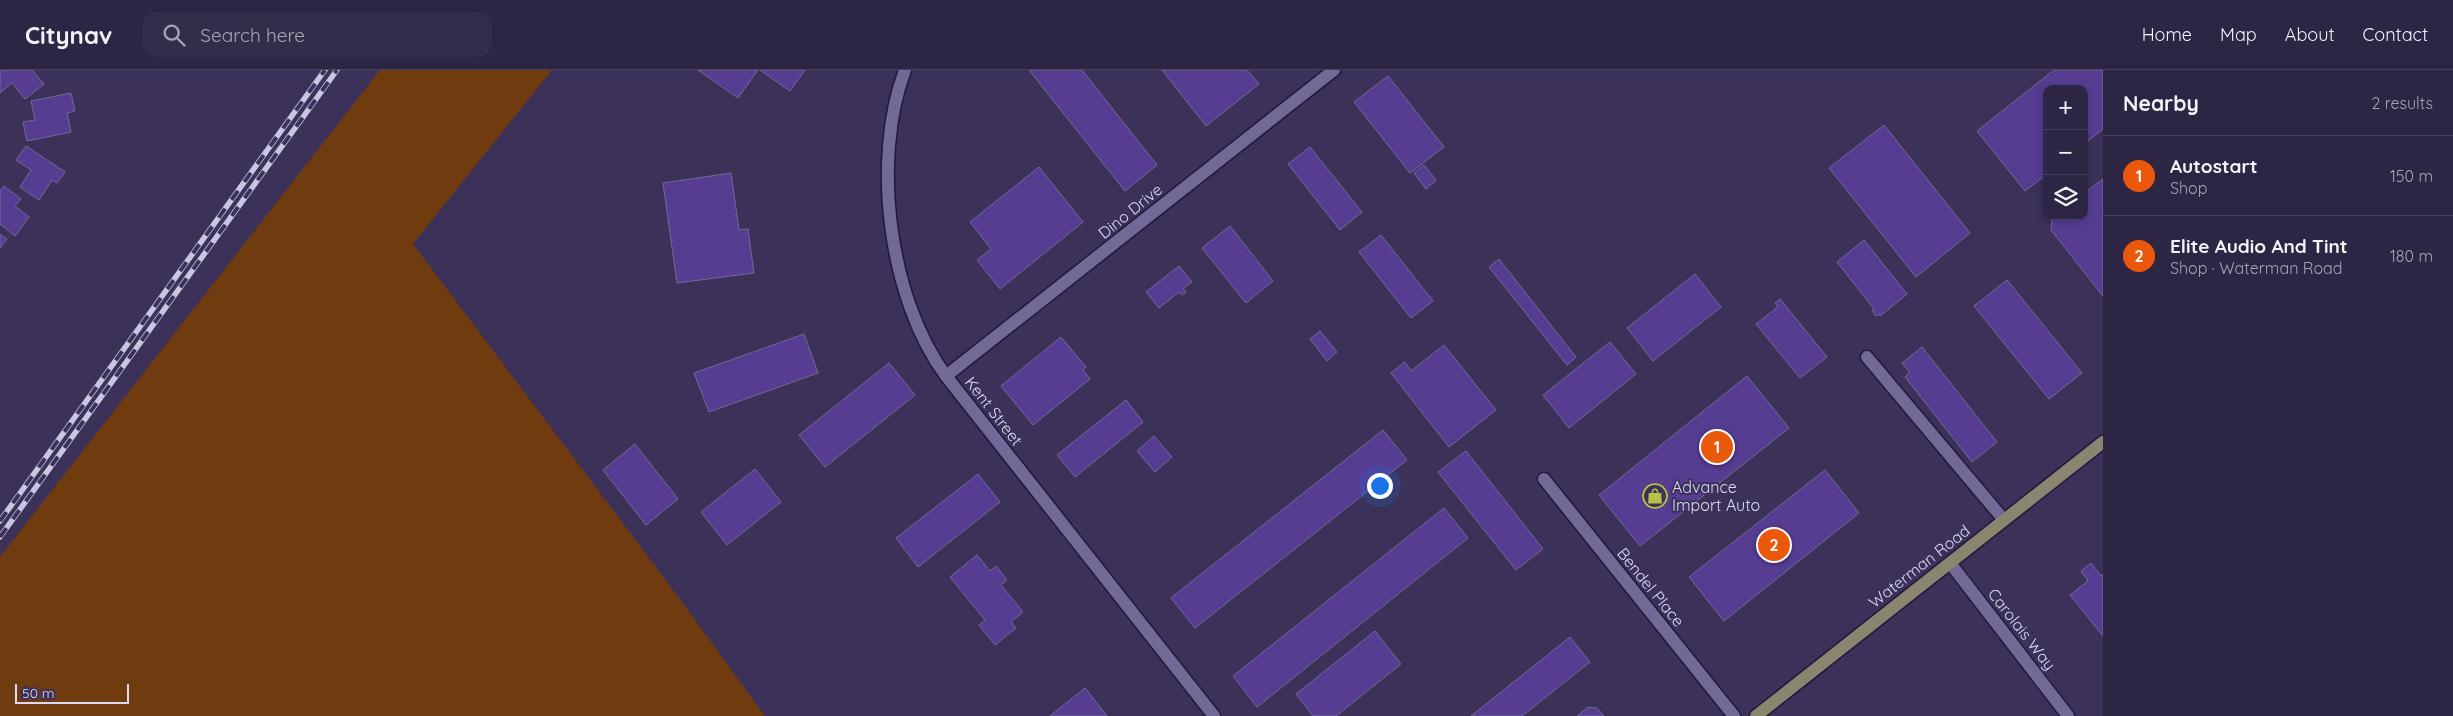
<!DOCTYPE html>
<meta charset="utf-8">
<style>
:root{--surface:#2c2543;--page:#342d4a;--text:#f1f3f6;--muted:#a6a5b2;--line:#48425c;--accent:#ea580c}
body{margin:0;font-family:Quicksand,sans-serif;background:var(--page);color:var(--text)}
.controls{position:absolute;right:15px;top:15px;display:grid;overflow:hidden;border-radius:10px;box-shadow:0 2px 8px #0003}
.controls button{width:45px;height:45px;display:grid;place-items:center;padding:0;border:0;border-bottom:1px solid var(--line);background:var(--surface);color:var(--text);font:25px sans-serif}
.scale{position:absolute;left:15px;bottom:12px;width:114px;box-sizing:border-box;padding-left:5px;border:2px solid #dedaf3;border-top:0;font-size:14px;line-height:18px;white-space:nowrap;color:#dedaf3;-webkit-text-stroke:4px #3b3159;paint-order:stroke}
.you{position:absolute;left:1379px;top:415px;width:18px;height:18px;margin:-12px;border:4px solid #fff;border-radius:50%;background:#1a73e8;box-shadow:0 0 0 8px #1a73e833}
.badge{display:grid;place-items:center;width:32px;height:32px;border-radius:50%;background:var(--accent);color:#fff;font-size:16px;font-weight:700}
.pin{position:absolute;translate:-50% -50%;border:2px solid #fff;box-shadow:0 1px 5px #0006}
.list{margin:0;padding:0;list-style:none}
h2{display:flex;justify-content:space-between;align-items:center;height:65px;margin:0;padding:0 20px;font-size:21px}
h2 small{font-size:16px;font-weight:400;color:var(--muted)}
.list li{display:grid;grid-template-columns:32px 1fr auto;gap:15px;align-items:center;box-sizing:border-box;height:80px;padding:0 20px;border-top:1px solid var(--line)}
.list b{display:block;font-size:19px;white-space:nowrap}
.list p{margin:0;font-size:16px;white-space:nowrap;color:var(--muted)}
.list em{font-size:16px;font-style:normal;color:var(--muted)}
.icon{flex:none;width:28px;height:28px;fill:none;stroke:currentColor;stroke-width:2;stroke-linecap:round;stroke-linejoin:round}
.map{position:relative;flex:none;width:2103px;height:646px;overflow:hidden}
header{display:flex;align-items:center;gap:30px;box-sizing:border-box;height:70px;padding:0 25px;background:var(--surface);border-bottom:1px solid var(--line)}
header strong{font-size:24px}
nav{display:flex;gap:28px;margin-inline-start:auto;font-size:18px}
.search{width:350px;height:45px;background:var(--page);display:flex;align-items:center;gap:12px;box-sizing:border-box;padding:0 18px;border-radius:15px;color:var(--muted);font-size:19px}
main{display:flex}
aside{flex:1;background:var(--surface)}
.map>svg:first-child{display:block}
.green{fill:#713b10}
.building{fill:#563d92;stroke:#736a97}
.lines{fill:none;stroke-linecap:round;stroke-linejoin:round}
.street-casing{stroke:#22173d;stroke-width:15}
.secondary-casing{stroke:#22173d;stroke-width:15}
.street{stroke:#736996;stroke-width:12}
.secondary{stroke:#89856f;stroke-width:12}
.rail-casing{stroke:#cac5e0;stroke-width:5.5}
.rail{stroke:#3b3159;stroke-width:4;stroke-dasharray:11;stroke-linecap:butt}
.labels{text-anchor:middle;stroke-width:4;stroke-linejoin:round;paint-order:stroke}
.street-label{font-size:16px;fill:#dedaf3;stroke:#3b3159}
.poi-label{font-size:16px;fill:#dedaf3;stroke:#3b3159;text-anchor:start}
</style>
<header>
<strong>Citynav</strong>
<div class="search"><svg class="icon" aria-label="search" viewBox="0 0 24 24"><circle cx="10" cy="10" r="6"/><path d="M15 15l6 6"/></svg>Search here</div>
<nav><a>Home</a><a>Map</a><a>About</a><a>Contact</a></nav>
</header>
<main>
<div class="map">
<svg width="2103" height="646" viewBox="0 0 2103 646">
<rect width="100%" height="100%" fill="#3b3159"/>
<path class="green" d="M 380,0 L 552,0 L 413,174 L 679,528 L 765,646 L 0,646 L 0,487 Z"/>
<g class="building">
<path d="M 2,0 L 32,0 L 44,14 L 25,29 L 12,13 L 0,23 L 0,2 Z"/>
<path d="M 698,0 L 758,0 L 738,28 Z"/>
<path d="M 760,0 L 805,0 L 790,21 Z"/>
<path d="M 1029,0 L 1082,0 L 1157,95 L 1125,121 Z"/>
<path d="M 1162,0 L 1247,0 L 1259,14 L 1206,56 Z"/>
<path d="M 2054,0 L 2103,0 L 2103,59 L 2084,74 L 2084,19 L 2047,19 L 2047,104 L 2025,121 L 1977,61 Z"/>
<path d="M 1388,6 L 1444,77 L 1410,103 L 1354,32 Z"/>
<path d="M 71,23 L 75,41 L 67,43 L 71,62 L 27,71 L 23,52 L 35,50 L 31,31 Z"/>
<path d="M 1884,55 L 1970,163 L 1916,207 L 1829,98 Z"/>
<path d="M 26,76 L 65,102 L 57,113 L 52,110 L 39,130 L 20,117 L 31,100 L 16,90 Z"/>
<path d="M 1310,77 L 1362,142 L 1340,160 L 1288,94 Z"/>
<path d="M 1424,95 L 1436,110 L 1426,119 L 1414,103 Z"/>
<path d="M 1039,97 L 1083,152 L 1000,219 L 977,190 L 991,179 L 970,152 Z"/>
<path d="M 731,103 L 739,160 L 748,159 L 754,203 L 677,213 L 663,113 Z"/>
<path d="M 2103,109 L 2103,226 L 2051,160 L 2052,149 L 2055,146 L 2084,146 L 2084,123 Z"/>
<path d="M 4,116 L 21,129 L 15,136 L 29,147 L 15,166 L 0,154 L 0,121 Z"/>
<path d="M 1230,156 L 1273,211 L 1246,233 L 1202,178 Z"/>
<path d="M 0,164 L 7,169 L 0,178 Z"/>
<path d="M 1381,165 L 1433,231 L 1411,248 L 1359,182 Z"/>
<path d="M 1864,170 L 1907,224 L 1880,246 L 1879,244 L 1876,246 L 1872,241 L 1874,239 L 1837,192 Z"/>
<path d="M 1499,189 L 1576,287 L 1567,295 L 1489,197 Z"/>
<path d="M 1179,196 L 1192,212 L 1183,218 L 1186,222 L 1182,225 L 1179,222 L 1159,238 L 1146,222 Z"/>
<path d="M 1695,204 L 1721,237 L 1653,291 L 1627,258 Z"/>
<path d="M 2007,210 L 2082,303 L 2049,329 L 1974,236 Z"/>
<path d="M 1780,229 L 1827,287 L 1800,308 L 1756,254 L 1778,237 L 1775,233 Z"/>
<path d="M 1320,261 L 1337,282 L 1327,291 L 1310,269 Z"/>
<path d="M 804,264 L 818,303 L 709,342 L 694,303 Z"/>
<path d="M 1061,267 L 1086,297 L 1083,300 L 1090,309 L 1033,355 L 1001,316 Z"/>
<path d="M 1610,272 L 1636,304 L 1569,358 L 1543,325 Z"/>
<path d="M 1444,275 L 1496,340 L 1449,377 L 1391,303 L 1405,292 L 1411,301 Z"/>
<path d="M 1922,277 L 1997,372 L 1972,392 L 1905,307 L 1910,303 L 1902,293 Z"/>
<path d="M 889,293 L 915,325 L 825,397 L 799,365 Z"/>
<path d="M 1747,306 L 1789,358 L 1640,476 L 1599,425 Z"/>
<path d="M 1126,330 L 1143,352 L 1075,407 L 1057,385 Z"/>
<path d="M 1383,360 L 1407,390 L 1195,558 L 1171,528 Z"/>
<path d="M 1154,366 L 1172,387 L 1155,402 L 1137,381 Z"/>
<path d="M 635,374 L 678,429 L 646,455 L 603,400 Z"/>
<path d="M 1466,381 L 1543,479 L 1516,500 L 1438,402 Z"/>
<path d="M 755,399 L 781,432 L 727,475 L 701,442 Z"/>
<path d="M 1825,400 L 1859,443 L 1724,551 L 1689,507 Z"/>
<path d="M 978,404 L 1000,432 L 918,497 L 896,468 Z"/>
<path d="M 1444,438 L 1468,468 L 1257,637 L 1233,606 Z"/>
<path d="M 977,485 L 990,501 L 996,496 L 1007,510 L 1001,515 L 1023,542 L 1011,552 L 1016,558 L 995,575 L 979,555 L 985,550 L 950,507 Z"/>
<path d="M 2091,493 L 2101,506 L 2103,504 L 2103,566 L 2070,525 L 2088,511 L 2081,501 Z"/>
<path d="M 1375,561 L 1401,594 L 1336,646 L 1313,646 L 1296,624 Z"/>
<path d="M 1570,567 L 1590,592 L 1522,646 L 1471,646 Z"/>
<path d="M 1085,618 L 1107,646 L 1050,646 Z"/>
<path d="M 1588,637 L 1597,638 L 1604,646 L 1577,646 Z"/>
</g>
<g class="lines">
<g class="street-casing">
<g id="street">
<path d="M 905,0 C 871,90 889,229 946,306 L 1214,646"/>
<path d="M 1867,287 L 2004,450"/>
<path d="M 946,306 L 1334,0"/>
<path d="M 1544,409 L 1734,646"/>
<path d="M 1950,493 L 2068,646"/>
</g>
</g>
<g class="secondary-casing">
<path id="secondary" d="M 1756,646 L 2103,372"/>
</g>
<use href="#street" class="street"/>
<use href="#secondary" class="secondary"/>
<g class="rail-casing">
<g id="rail">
<path d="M 0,451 L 325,0"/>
<path d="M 0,467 L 337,0"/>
</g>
</g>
<use href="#rail" class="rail"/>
</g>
<defs>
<g id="shop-ring" transform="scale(1.25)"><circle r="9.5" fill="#3b3159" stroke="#b7c148" stroke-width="1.5"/><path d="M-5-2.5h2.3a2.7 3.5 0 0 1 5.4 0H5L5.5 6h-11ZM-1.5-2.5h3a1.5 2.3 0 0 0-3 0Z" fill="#b7c148"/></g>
</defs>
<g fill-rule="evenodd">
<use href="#shop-ring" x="1655" y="426"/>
</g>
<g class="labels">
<g class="street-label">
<text transform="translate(1130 141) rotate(-39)" y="6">Dino Drive</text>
<text transform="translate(994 341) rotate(52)" y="6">Kent Street</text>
<text transform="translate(1919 496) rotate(-38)" y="6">Waterman Road</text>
<text transform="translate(1651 517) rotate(51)" y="6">Bendel Place</text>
<text transform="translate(2022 559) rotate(52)" y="6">Carolais Way</text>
</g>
<g class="poi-label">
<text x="1672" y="423">Advance<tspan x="1672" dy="18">Import Auto</tspan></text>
</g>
</g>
</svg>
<div class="controls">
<button>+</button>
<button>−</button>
<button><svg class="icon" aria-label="layers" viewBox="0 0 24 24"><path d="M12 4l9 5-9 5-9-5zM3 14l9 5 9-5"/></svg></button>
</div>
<div class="scale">50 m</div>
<div class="you"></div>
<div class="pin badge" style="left:1717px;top:377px">1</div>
<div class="pin badge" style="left:1774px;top:475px">2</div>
</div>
<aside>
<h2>Nearby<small>2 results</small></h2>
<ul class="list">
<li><span class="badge">1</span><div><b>Autostart</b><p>Shop</p></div><em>150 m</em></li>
<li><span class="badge">2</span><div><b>Elite Audio And Tint</b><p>Shop · Waterman Road</p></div><em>180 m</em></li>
</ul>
</aside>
</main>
